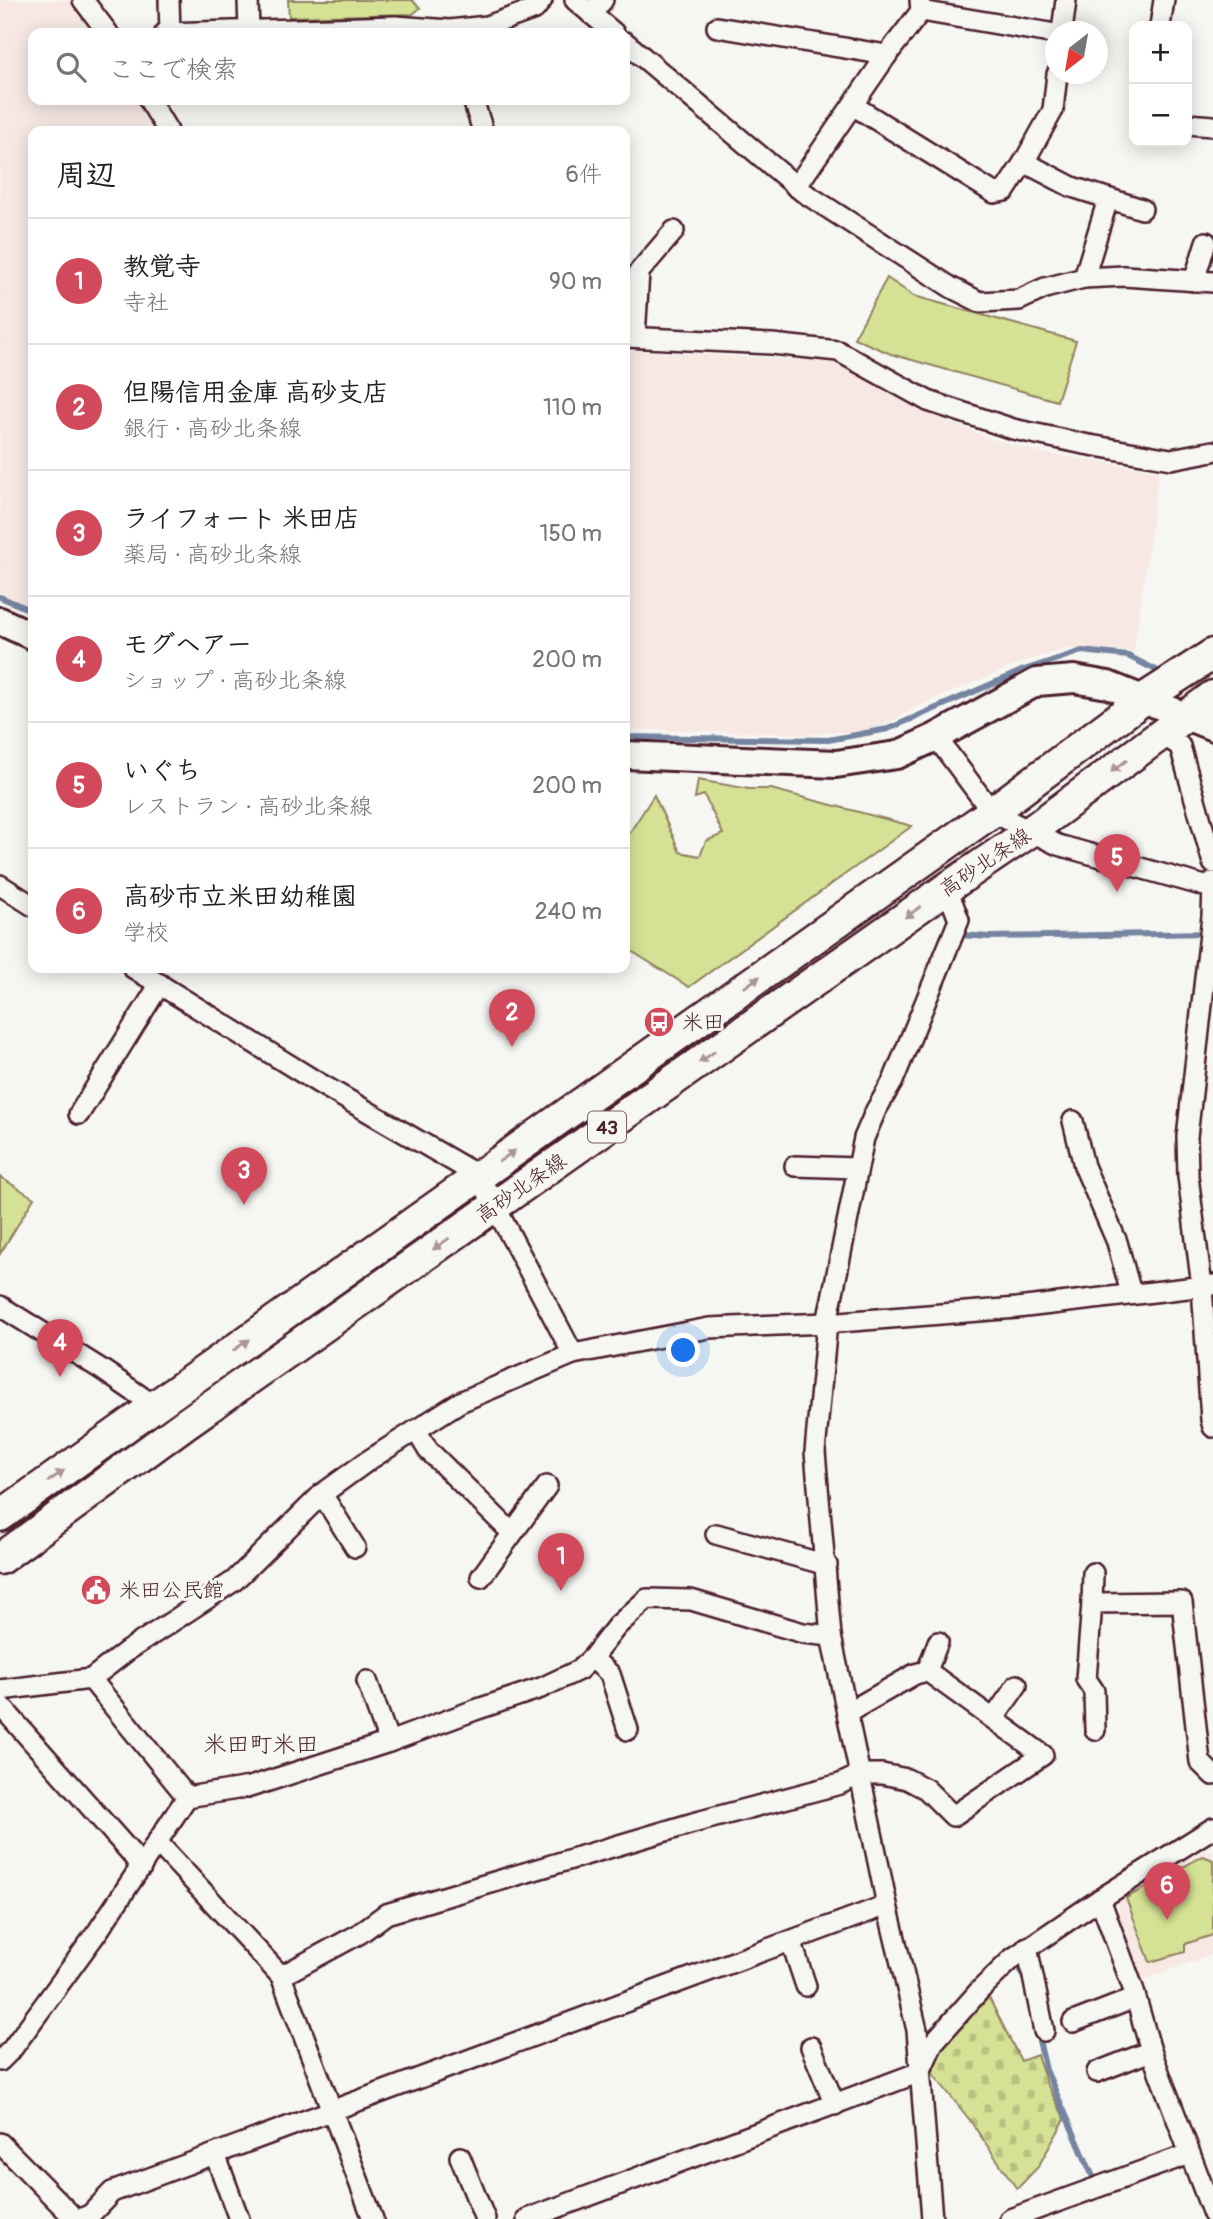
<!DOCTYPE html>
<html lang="ja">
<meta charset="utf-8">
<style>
:root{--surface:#fff;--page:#f6f6f6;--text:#202124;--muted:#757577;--line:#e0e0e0;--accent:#d1495b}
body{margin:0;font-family:Pangolin,"Klee One",sans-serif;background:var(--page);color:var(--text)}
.controls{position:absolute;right:21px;top:21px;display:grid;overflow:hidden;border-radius:14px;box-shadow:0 4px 18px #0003}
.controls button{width:63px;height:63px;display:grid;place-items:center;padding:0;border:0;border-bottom:2px solid var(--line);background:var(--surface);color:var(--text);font:35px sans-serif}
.compass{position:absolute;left:1045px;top:21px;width:63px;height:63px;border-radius:50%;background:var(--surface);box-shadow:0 4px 18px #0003;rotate:211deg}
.you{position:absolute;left:684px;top:1351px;width:24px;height:24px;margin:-18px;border:5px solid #fff;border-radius:50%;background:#1a73e8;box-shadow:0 0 0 10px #1a73e833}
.badge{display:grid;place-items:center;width:46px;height:46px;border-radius:50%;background:var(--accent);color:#fff;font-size:23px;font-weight:700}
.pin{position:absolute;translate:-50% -58px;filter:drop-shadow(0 2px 4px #0008)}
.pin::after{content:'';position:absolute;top:37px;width:24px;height:21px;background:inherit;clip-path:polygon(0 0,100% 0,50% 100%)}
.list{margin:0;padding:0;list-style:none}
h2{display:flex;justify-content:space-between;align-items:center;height:91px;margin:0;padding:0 28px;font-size:30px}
h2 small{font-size:23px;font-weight:400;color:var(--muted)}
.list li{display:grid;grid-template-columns:46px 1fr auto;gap:21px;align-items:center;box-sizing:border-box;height:126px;padding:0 28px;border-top:2px solid var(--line)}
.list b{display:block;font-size:26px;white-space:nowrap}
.list p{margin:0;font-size:23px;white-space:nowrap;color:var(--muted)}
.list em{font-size:23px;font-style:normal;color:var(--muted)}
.icon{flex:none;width:38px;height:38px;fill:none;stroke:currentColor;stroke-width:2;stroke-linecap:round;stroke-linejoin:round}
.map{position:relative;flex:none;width:1213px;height:2219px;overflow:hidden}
.search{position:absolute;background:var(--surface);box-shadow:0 4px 18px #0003;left:28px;top:28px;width:602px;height:77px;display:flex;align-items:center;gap:18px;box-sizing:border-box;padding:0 24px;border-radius:14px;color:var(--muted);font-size:26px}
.panel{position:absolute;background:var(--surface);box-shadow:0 4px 18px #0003;left:28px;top:126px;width:602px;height:847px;border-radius:14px}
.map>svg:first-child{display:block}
.built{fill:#f7e8e4}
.green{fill:#d5e295;stroke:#908060;stroke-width:2}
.cemetery{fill:url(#cemetery-stones);stroke:#908060;stroke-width:2}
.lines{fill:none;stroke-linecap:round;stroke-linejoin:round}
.stream{stroke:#7484a0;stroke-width:6}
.street-casing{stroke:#4a1f2b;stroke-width:24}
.secondary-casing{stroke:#4a1f2b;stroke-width:32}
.primary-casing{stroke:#4a1f2b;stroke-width:35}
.street{stroke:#f6f6f2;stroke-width:19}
.secondary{stroke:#f6f6f2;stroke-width:26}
.primary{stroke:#f6f6f2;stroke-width:30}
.oneway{fill:#a99598}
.labels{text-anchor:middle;stroke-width:6;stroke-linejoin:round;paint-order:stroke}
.shield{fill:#f6f6f2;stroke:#7e6067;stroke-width:2}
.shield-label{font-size:19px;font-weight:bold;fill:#4a1f2b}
.street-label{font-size:21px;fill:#4a1f2b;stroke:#f6f6f2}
.poi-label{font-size:21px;fill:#4a1f2b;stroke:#f6f6f2;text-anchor:start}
.neighbourhood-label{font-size:23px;fill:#4a1f2b;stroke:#f6f6f2}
</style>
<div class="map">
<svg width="1213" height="2219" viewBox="0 0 1213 2219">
<defs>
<pattern id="cemetery-stones" width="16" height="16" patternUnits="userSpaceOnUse" patternTransform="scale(1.75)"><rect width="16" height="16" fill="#d5e295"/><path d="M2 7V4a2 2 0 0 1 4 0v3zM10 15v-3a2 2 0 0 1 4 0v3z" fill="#b8c181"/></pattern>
</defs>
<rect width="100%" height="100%" fill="#f6f6f2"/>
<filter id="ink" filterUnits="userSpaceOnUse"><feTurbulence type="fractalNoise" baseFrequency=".0143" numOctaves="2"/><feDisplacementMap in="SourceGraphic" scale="14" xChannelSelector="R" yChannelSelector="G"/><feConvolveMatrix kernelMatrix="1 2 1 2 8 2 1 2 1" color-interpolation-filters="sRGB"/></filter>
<g filter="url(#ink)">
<g class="built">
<path d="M 0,0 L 76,0 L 99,33 L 33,33 L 33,100 L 139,100 L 158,131 L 33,131 L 33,608 L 0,593 Z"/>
<path d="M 625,350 L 835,362 L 920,411 L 993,439 L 1042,453 L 1159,471 L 1134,651 L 1068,649 L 1031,659 L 927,702 L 880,727 L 866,731 L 804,734 L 625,729 Z"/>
<path d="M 1203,1850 L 1213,1852 L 1213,1954 L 1141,1980 L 1123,1929 L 1118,1911 L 1119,1899 Z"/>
</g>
<g class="green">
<path d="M 288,0 L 412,0 L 420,8 L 413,14 L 289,17 Z"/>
<path d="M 887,278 L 914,296 L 1076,341 L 1057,401 L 891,354 L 854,338 Z"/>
<path d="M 698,780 L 749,789 L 771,789 L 912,826 L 689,987 L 625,947 L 625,840 L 654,795 L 680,852 L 700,856 L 706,841 L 723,834 L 704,795 L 695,798 Z"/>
<path d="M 0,1177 L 34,1198 L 0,1254 Z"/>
<path d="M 1203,1856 L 1213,1860 L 1213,1935 L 1185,1944 L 1185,1952 L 1150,1962 L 1126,1898 Z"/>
</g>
<path class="cemetery" d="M 987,1994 L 1021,2061 L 1037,2055 L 1047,2084 L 1065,2119 L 1038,2167 L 1017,2189 L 969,2119 L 933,2074 C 933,2050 970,2011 987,1994 Z"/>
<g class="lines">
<g class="stream">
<path d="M 0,597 L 33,611"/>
<path d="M 625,737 L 828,740 L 888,729 L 1024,670 L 1082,651 L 1128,656 L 1166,675"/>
<path d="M 959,935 L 990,937 L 1209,933"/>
<path d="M 1019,1965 L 1025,1981"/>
<path d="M 1037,2032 L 1046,2070 L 1094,2179"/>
</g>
<g class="street-casing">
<g id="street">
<path d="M 83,0 L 108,33"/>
<path d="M 169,0 L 170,33"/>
<path d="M 248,0 L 249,31"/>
<path d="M 575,0 L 614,33"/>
<path d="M 921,11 L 1056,34"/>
<path d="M 591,14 L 603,0"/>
<path d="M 1160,26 L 1164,0"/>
<path d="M 717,27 L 887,55"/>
<path d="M 1062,32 L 1066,0"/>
<path d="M 165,33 L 395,26 L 450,30 L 487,26 L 535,9 L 542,0"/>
<path d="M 625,42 L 803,192 L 952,288 L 980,302 L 1019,300 L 1045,288 L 1084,278 L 1124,276 L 1213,282"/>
<path d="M 1057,74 L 1053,110 L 1024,162 L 1072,187 L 1142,209"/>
<path d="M 149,100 L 168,131"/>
<path d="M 473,100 L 483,131"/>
<path d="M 854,106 L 994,193 L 1005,191 L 1024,162"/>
<path d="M 1187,124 L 1213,126"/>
<path d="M 796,187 L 887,55 L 921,11 L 920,0"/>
<path d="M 1084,278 L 1108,199"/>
<path d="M 1194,281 L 1206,242"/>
<path d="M 625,337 L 772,344 L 838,351 L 928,401 L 1013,429 L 1084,444 L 1171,459 L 1213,451"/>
<path d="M 635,337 L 639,272 L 674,231"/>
<path d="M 1161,734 L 1180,746 L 1213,863"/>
<path d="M 936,737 L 992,812 L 1058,845 L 1212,888"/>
<path d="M 1213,882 L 1212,916 L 1187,1137 L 1188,1176 L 1202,1287 L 1211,1420 L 1213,1427"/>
<path d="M 0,885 L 33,906"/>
<path d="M 133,968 L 317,1082 L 479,1176 L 573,1354"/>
<path d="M 79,1114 L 160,984"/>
<path d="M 1073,1121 L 1084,1166 L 1117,1242 L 1131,1293"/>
<path d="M 795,1166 L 857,1168"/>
<path d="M 0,1306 L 101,1369 L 155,1406"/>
<path d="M 416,1430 L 428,1450 L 512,1533"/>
<path d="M 322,1494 L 355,1547"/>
<path d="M 716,1534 L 827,1565"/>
<path d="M 481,1577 L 547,1486"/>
<path d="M 1092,1603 L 1093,1573"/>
<path d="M 592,1658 L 610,1674 L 628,1730"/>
<path d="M 91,1679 L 187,1797"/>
<path d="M 367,1681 L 389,1742"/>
<path d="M 0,1690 L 91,1679 L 127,1651 L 234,1581 L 322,1494 L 369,1460 L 460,1402 L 573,1354 L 709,1328 L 827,1323 L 1017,1308 L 1213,1285"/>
<path d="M 0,1705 L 131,1853 L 141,1868"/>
<path d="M 847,1713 L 915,1674 L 927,1671 L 938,1642"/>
<path d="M 994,1718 L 1017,1685"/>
<path d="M 1095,1730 L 1094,1691 L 1086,1679 L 1092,1603 L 1182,1602 L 1200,1762 L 1213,1775"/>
<path d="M 157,1842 L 281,1976 L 373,2219"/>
<path d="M 1100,1899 L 1133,1988 L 1151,2051 L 1213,2214"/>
<path d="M 791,1941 L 806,1986"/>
<path d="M 1027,1947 L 1044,2031"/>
<path d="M 281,1976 L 359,1934 L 386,1914 L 693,1823 L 840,1784 L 861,1774 L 882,1774 L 907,1779 L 926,1789 L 953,1816 L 1043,1755 L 927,1671"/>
<path d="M 1073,2022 L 1135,1998"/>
<path d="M 811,2047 L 835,2105"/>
<path d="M 0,2061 L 12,2049 L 98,1931 L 187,1797 L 250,1787 L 389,1742 L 475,1710 L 541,1688 L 579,1670 L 592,1658 L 617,1626 L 647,1599 L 691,1600 L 803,1633 L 831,1636"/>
<path d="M 1097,2072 L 1151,2051"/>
<path d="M 0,2143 L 75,2219"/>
<path d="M 215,2154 L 239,2219"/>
<path d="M 460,2157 L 485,2219"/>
<path d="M 79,2219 L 90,2215 L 112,2192 L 887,1905"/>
<path d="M 527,2219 L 920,2072 L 933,2043 L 980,1990 L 1013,1958 L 1100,1899 L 1213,1828"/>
<path d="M 932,2219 L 917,2030 L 887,1905 L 831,1636 L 815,1452 L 827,1323 L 864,1138 L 876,1110 L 893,1081 L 959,920 L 947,888"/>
<path d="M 1010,2219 L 1189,2154"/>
</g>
</g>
<g class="secondary-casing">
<g id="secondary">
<path d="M 0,621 L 33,636"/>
<path d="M 625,755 L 836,764 L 897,755 L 936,737 L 1037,682 L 1074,679 L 1108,685 L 1213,727"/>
</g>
</g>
<g class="primary-casing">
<g id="primary">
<path d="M 0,1516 L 992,812 L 1145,698 L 1213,654"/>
<path d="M 0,1559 L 185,1424 L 947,888 L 1031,831 L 1213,696"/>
</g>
</g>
<use href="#street" class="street"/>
<use href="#secondary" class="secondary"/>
<use href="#primary" class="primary"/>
</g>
<defs><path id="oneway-solid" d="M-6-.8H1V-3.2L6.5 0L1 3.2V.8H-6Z" transform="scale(1.75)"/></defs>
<g class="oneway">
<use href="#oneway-solid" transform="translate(1119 766) rotate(143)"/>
<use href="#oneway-solid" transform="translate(913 912) rotate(145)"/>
<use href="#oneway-solid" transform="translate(752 982) rotate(-35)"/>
<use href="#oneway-solid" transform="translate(707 1057) rotate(145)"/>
<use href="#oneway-solid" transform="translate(507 1156) rotate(-35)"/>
<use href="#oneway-solid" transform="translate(441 1244) rotate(145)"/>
<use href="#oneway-solid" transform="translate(241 1345) rotate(-35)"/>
<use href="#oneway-solid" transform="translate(56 1476) rotate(-35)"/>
</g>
</g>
<defs>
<g id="bus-disc" transform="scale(1.575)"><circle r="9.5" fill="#d1495b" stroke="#f6f6f2"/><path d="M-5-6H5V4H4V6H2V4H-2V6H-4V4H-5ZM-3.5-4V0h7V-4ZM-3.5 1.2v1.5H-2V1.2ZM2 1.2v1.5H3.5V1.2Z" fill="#fff"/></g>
<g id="civic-disc" transform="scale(1.575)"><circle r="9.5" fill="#d1495b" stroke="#f6f6f2"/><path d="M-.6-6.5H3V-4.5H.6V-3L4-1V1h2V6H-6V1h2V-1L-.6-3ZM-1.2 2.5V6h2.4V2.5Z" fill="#fff"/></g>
</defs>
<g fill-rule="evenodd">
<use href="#bus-disc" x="659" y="1022"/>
<use href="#civic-disc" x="96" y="1590"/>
</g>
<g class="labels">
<rect class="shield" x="588" y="1111.5" width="38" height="31" rx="5"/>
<g class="shield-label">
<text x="607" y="1134">43</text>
</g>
<g class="street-label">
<text transform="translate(985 862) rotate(-34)" y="7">高砂北条線</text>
<text transform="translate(521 1188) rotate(-35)" y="7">高砂北条線</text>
</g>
<g class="poi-label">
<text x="682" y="1029">米田</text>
<text x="119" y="1597">米田公民館</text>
</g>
<g class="neighbourhood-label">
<text x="261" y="1752">米田町米田</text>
</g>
</g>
</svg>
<div class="controls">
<button>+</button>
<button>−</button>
</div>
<svg class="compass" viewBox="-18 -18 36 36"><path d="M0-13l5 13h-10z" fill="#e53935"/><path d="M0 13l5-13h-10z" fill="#757577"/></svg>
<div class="you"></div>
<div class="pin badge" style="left:561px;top:1591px">1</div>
<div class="pin badge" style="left:512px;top:1047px">2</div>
<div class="pin badge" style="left:244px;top:1205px">3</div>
<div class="pin badge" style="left:60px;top:1377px">4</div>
<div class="pin badge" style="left:1117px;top:892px">5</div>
<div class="pin badge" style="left:1167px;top:1920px">6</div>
<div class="search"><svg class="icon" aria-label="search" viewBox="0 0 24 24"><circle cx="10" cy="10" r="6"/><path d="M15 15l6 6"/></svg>ここで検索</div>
<section class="panel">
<h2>周辺<small>6件</small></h2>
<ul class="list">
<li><span class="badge">1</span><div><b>教覚寺</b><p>寺社</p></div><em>90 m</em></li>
<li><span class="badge">2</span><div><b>但陽信用金庫 高砂支店</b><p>銀行 · 高砂北条線</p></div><em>110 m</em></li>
<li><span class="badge">3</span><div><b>ライフォート 米田店</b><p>薬局 · 高砂北条線</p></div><em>150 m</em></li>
<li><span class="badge">4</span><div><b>モグヘアー</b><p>ショップ · 高砂北条線</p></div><em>200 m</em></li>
<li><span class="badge">5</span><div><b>いぐち</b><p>レストラン · 高砂北条線</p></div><em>200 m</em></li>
<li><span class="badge">6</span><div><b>高砂市立米田幼稚園</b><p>学校</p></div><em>240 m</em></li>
</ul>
</section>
</div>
